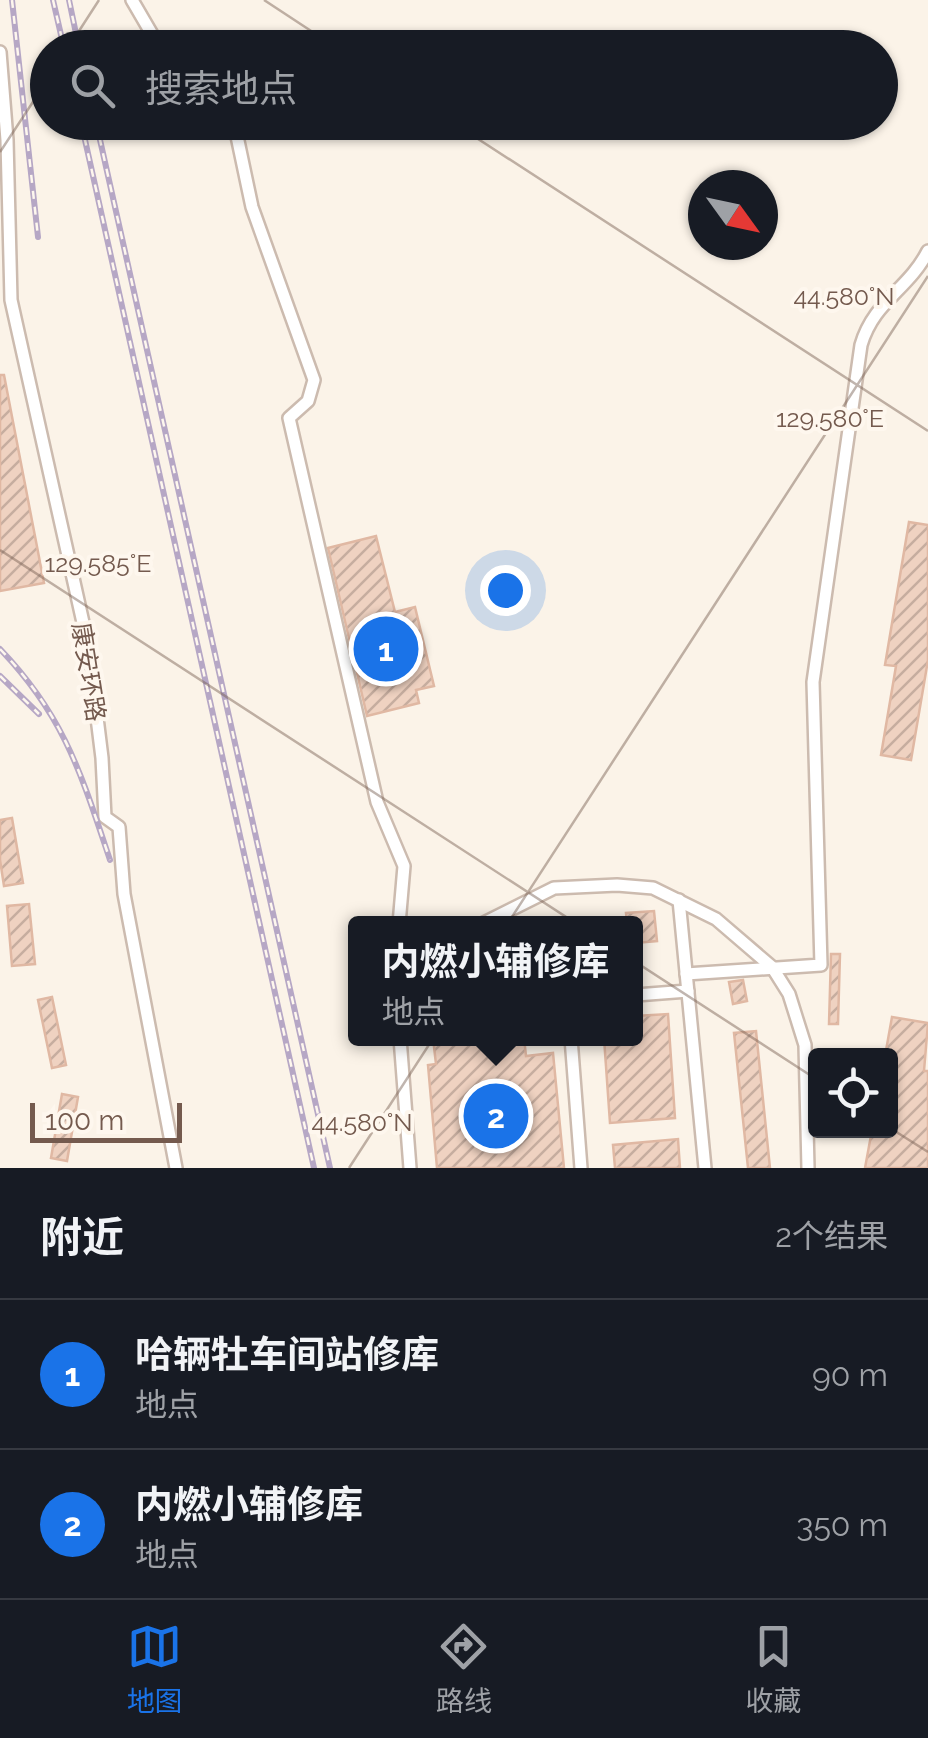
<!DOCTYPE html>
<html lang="zh">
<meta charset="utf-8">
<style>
:root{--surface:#171b24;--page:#20242c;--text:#f1f3f6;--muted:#9ea1a6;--line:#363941;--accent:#1a73e8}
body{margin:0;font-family:Raleway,"Noto Sans SC",sans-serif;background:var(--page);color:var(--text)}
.controls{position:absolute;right:30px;bottom:30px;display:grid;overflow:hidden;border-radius:10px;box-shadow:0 2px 8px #0004}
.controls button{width:90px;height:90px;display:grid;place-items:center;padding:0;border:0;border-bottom:2px solid var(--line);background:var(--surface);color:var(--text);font:50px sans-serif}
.compass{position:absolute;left:688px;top:170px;width:90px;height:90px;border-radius:50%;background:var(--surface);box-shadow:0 2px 8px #0004;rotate:123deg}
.scale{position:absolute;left:30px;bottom:25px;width:152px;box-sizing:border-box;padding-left:10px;border:5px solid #745a4e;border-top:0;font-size:28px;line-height:35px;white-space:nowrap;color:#745a4e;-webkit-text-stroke:8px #fef7ee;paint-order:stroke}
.you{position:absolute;left:505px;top:590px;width:35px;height:35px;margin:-25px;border:8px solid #fff;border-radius:50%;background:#1a73e8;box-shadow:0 0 0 15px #1a73e833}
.badge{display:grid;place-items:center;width:65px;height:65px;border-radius:50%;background:var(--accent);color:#fff;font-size:32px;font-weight:700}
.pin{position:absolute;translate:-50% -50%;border:5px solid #fff;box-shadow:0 2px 10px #0006}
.popup{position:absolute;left:348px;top:916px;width:295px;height:130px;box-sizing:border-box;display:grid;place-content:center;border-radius:10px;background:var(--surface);filter:drop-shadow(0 2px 8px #0005);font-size:32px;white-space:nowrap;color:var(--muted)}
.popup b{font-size:38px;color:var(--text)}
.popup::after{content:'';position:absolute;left:50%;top:100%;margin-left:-20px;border:20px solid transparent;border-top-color:var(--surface)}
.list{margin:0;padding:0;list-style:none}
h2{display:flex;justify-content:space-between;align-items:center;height:130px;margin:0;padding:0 40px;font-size:42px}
h2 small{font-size:32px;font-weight:400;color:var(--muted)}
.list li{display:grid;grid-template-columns:65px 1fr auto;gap:30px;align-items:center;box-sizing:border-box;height:150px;padding:0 40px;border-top:2px solid var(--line)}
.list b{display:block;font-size:38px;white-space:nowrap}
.list p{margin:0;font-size:32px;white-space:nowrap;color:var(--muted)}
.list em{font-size:32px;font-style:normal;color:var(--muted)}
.icon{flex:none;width:55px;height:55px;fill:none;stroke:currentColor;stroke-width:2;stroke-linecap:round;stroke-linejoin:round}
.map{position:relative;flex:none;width:928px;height:1168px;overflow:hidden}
.search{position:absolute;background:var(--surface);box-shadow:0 2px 8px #0004;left:30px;right:30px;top:30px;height:110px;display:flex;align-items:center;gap:25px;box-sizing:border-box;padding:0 35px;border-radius:55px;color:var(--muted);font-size:38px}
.sheet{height:430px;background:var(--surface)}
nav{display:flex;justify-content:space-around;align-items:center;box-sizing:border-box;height:140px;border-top:2px solid var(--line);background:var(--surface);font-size:28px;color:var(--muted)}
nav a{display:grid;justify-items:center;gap:5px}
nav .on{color:var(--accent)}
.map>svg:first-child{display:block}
.building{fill:url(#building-hatch);stroke:#e0b8a3;stroke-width:2.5}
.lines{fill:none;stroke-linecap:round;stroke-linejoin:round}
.minor-casing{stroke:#ccbbaf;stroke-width:16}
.minor{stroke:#fff;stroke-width:11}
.rail-casing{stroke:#b6a7c5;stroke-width:6}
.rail{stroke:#fef7ee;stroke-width:2.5;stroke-dasharray:8;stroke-linecap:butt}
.ticks{fill:none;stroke:#745a4e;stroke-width:2.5;stroke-opacity:0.45}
.labels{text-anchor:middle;stroke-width:8;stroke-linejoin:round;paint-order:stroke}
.street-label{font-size:25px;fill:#745a4e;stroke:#fef7ee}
.ticks-label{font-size:25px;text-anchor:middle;fill:#745a4e;stroke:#fef7ee;stroke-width:8;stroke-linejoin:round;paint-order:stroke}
</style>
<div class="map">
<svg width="928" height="1168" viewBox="0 0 928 1168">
<defs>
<pattern id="building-hatch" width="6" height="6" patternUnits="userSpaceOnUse" patternTransform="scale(2.5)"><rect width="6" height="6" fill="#efd2c1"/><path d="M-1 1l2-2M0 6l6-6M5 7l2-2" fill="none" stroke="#c6ad9f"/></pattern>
</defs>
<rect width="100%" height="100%" fill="#fbf3e8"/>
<g class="building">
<path d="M 0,375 L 4,375 L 44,583 L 0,591 Z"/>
<path d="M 909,522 L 928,525 L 928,660 L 911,760 L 881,755 L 896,666 L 885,665 Z"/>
<path d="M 376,536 L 395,612 L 415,607 L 434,686 L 416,690 L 419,703 L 367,716 L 328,548 Z"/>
<path d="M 12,818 L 23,883 L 4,886 L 0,860 L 0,820 Z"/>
<path d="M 29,904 L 35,964 L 12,966 L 7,906 Z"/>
<path d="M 654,911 L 657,941 L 636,943 L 636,924 L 627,924 L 626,913 Z"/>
<path d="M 831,954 L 840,954 L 838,1024 L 829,1024 Z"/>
<path d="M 743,980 L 747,1001 L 733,1004 L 729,982 Z"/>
<path d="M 52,997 L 66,1065 L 52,1068 L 38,1000 Z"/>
<path d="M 668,1014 L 675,1118 L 610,1123 L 604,1038 L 636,1038 L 636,1016 Z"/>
<path d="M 892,1017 L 928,1023 L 924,1071 L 928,1071 L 928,1168 L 865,1168 L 872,1130 L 890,1130 L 890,1056 L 885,1056 Z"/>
<path d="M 756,1031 L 770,1168 L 748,1168 L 734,1033 Z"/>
<path d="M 433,1038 L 524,1038 L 526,1056 L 553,1053 L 564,1168 L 437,1168 L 428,1065 L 436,1064 Z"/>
<path d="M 62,1094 L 78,1097 L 67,1161 L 51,1158 Z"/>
<path d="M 678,1139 L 680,1168 L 615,1168 L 613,1145 Z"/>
</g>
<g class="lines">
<g class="minor-casing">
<g id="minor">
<path d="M 132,0 L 160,48"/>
<path d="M 0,52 L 7,140 L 11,300 L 88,645 L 102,758 L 105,817 L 119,827 L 124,894 L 176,1168"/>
<path d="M 234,122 L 252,207 L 314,380 L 308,401 L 289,418 L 377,802 L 404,866 L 399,924"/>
<path d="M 679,900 L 705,1168"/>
<path d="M 482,924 L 554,888 L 617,885 L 653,888 L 716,919 L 772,967 L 789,994 L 805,1045 L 808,1168"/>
<path d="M 686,974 L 821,965 L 813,682 L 861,345 C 874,301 908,290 928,251"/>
<path d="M 636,995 L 688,991"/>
<path d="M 400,1038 L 410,1168"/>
<path d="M 571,1038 L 581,1168"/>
</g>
</g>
<use href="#minor" class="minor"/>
<g class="rail-casing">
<g id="rail">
<path d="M 12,0 L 38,237"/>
<path d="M 53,0 L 64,48"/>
<path d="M 69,0 L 79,48"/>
<path d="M 81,122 L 314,1168"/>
<path d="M 96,122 L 330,1168"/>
<path d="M 0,649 C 65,717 81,774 110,860"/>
<path d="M 0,676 L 39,714"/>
</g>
</g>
<use href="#rail" class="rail"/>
</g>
<path class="ticks" d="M 264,0 L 337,48M 68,48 L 99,0M 452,122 L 928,431M 0,152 L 48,79M 0,550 L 816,1079M 890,1128 L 928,1152M 349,1168 L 928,276"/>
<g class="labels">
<g class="street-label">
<text transform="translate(89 672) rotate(81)" y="9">康安环路</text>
</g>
</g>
<g class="ticks-label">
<text x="844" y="305">44.580°N</text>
<text x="830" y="427">129.580°E</text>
<text x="98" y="572">129.585°E</text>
<text x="362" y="1131">44.580°N</text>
</g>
</svg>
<div class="controls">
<button><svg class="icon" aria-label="locate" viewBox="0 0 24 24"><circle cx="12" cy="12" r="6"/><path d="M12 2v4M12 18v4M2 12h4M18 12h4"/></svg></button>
</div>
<svg class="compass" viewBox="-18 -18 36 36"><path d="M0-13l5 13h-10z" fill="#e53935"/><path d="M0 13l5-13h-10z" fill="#9ea1a6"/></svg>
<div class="scale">100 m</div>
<div class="you"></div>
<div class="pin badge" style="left:386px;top:649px">1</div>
<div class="pin badge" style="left:496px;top:1116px">2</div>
<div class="popup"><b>内燃小辅修库</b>地点</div>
<div class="search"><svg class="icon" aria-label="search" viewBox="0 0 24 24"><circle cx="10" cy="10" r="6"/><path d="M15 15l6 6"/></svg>搜索地点</div>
</div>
<section class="sheet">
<h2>附近<small>2个结果</small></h2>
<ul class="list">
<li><span class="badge">1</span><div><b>哈辆牡车间站修库</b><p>地点</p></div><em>90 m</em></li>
<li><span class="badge">2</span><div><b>内燃小辅修库</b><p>地点</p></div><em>350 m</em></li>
</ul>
</section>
<nav>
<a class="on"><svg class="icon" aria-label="map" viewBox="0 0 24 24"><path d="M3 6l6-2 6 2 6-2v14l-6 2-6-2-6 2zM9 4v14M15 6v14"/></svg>地图</a>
<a><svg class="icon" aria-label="directions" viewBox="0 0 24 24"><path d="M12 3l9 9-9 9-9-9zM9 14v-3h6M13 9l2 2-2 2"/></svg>路线</a>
<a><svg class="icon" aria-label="saved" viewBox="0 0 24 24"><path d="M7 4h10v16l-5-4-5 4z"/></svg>收藏</a>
</nav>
